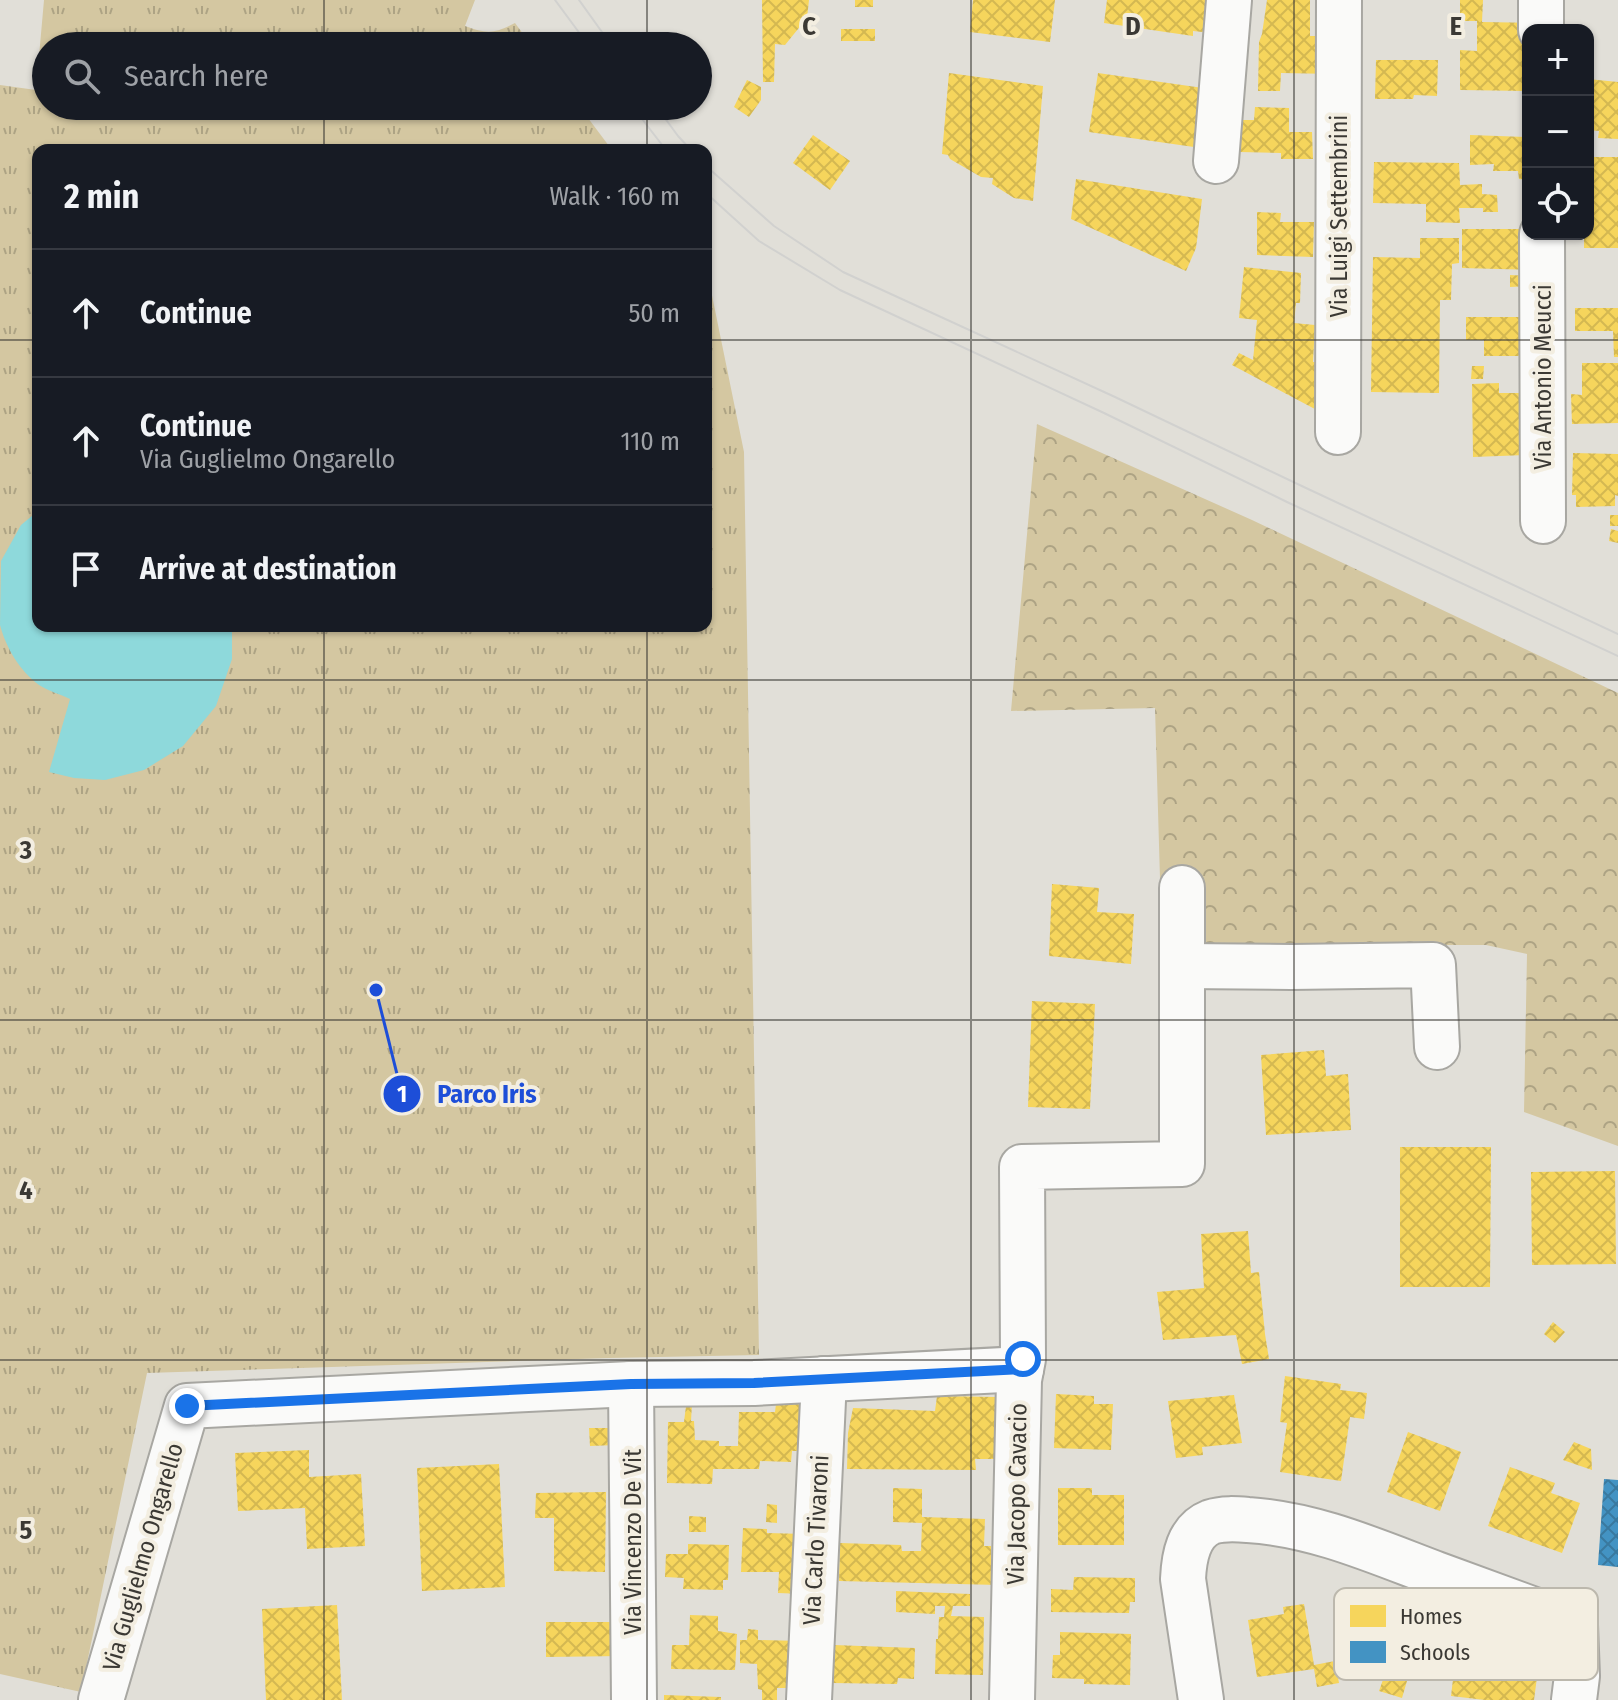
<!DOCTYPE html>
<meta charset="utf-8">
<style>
:root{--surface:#171b24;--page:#242831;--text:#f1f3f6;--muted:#9ea1a6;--line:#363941}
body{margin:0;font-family:"Fira Sans Condensed",sans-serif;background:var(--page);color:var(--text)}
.controls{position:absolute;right:24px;top:24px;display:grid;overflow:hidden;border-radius:16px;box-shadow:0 2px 6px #0004}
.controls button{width:72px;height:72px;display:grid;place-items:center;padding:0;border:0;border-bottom:2px solid var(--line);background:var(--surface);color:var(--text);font:40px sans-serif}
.stop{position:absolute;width:24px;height:24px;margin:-18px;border:6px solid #1a73e8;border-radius:50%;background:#fff}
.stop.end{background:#1a73e8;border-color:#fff;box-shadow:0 2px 8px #0008}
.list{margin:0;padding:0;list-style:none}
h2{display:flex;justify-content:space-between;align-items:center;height:104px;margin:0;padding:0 32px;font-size:34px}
h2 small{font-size:26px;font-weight:400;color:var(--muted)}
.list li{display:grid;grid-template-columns:52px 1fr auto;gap:24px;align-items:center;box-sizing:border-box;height:128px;padding:0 32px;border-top:2px solid var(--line)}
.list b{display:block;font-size:30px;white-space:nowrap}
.list p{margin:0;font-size:26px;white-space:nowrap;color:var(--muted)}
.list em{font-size:26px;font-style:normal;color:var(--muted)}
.icon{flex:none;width:44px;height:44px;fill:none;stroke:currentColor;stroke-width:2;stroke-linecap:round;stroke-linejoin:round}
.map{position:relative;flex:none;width:1618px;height:1700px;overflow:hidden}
.search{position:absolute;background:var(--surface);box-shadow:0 2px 6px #0004;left:32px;top:32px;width:680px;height:88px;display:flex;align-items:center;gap:20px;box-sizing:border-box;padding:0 28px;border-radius:44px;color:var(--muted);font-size:30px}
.panel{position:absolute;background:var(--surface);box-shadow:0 2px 6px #0004;left:32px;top:144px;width:680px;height:488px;border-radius:16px}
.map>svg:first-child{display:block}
.grass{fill:url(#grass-tufts)}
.forest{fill:url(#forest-crowns)}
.water{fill:#8ed9db}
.homes{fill:url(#homes-cross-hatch)}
.schools{fill:url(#schools-cross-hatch)}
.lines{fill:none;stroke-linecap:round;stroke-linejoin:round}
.minor-casing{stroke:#a8a7a2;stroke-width:48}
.minor{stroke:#fafaf9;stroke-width:44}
.tram{stroke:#d1d1cf;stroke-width:2}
.route{stroke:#1a73e8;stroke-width:10}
.grid{fill:none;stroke:#3b3934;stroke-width:2;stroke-opacity:0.55}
.labels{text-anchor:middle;stroke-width:8;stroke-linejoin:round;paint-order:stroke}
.street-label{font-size:24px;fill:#3b3934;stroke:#f3eee1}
.key{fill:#f3eee1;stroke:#bcb8ad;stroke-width:2}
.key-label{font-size:22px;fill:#3b3934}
.grid-label{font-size:26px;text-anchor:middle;font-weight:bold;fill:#3b3934;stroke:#f3eee1;stroke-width:8;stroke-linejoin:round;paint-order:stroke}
.leader{fill:none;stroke:#1d4ed8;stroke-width:3}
.callout-dot{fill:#1d4ed8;stroke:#f3eee1;stroke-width:3}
.mark-label{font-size:24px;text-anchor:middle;font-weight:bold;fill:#fff}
.callout-label{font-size:26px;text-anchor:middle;font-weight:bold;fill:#1d4ed8;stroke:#f3eee1;stroke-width:8;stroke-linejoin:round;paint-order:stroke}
</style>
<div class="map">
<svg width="1618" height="1700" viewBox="0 0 1618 1700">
<defs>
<pattern id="grass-tufts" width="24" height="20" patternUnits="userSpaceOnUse" patternTransform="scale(2)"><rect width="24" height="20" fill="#d4c7a1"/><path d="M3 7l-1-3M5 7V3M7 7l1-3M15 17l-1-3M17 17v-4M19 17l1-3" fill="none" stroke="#ada384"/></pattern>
<pattern id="forest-crowns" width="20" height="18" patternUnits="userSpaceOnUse" patternTransform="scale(2)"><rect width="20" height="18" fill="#d4c7a1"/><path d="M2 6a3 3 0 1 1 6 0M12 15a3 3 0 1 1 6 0" fill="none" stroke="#ada384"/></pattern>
<pattern id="homes-cross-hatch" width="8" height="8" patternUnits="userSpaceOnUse" patternTransform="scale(2)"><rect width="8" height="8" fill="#f6d55c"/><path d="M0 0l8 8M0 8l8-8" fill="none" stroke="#d4b851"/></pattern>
<pattern id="schools-cross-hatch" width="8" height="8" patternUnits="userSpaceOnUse" patternTransform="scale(2)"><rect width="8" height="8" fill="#4393c3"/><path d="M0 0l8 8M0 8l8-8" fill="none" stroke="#39799f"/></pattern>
</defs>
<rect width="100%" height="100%" fill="#e1dfd8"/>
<path class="grass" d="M 44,0 L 475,0 L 465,26 C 487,34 494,34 515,23 L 532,46 L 46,46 L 46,106 L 579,106 L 612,150 L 38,150 L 38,626 L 706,626 L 706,266 L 744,452 L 759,1355 L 609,1358 L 147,1373 L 81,1692 L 0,1674 L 0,85 L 36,90 Z"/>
<path class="forest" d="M 1037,424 L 1252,520 L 1618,693 L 1618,1146 L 1524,1112 L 1527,954 L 1486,945 L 1204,945 L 1204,881 L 1160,879 L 1155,708 L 1011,711 Z"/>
<path class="water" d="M 38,511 L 38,626 L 232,626 L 232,659 L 216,706 L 183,746 L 144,770 L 105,780 L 74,778 L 49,772 L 70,699 C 60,694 48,691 39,685 C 20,671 6,648 0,625 L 1,561 L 21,525 Z"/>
<g class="homes">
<path d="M 762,0 L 809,0 L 807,18 L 785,45 L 775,44 L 774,82 L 763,82 Z"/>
<rect x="855" y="0" width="18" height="7"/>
<path d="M 973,0 L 1055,0 L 1050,42 L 970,32 Z"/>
<path d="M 1107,0 L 1216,0 L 1211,33 L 1193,31 L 1193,36 L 1104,23 Z"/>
<path d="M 1267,0 L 1310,0 L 1310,36 L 1335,36 L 1334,74 L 1281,73 L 1280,91 L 1258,91 L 1259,42 L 1262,34 Z"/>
<path d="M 1460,0 L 1483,0 L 1482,22 L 1535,23 L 1528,30 L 1528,91 L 1460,90 L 1460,50 L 1477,51 L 1477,21 L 1460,21 Z"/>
<rect x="841" y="29" width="34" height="12"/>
<path d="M 1376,60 L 1438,60 L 1437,96 L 1414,95 L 1413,99 L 1375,99 Z"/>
<path d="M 949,73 L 1043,86 L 1033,201 L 1014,198 L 992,184 L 993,178 L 981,177 L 950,159 L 948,155 L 942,154 Z"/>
<path d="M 1098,73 L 1210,89 L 1201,148 L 1089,132 Z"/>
<path d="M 1588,79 L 1618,82 L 1618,139 L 1598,138 L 1599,131 L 1588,130 Z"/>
<path d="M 747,80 L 761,87 L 761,100 L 749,117 L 734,107 Z"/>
<path d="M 1255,107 L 1289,108 L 1289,132 L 1312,132 L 1313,159 L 1281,159 L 1281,153 L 1240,152 L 1240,120 L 1254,120 Z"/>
<path d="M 813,135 L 850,161 L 830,190 L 793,163 Z"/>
<path d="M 1470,135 L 1528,137 L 1528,180 L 1519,179 L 1518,171 L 1493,171 L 1494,164 L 1470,165 Z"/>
<path d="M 1588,157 L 1618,157 L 1618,248 L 1584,248 L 1584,234 L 1588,234 Z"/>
<path d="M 1374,162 L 1459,163 L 1460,185 L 1482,184 L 1482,194 L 1497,195 L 1498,212 L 1483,212 L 1483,208 L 1459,208 L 1460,223 L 1426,222 L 1426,204 L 1373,203 Z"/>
<path d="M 1076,179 L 1202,199 L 1196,248 L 1186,271 L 1071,219 Z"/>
<path d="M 1257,212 L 1281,213 L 1280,222 L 1314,222 L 1313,257 L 1257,255 Z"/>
<path d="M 1462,229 L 1528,229 L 1532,270 L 1462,268 Z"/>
<path d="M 1420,238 L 1459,238 L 1459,263 L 1452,264 L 1451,300 L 1440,300 L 1439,393 L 1371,392 L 1373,257 L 1420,258 Z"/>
<path d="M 1244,267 L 1301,273 L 1300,303 L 1296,303 L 1294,323 L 1315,325 L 1313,362 L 1328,362 L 1328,416 L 1232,365 L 1239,353 L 1253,360 L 1257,320 L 1239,318 Z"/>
<path d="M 1510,275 L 1532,276 L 1532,286 L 1510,287 Z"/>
<path d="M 1575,308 L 1618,308 L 1618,357 L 1614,357 L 1613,331 L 1575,331 Z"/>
<path d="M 1466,317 L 1531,317 L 1531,356 L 1484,356 L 1484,340 L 1466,340 Z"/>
<path d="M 1582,363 L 1618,363 L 1618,423 L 1572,424 L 1571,394 L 1582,395 Z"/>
<path d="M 1472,366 L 1484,366 L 1483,379 L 1471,379 Z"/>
<path d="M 1499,383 L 1499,393 L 1530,393 L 1529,455 L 1473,457 L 1472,384 Z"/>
<path d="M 1573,453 L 1618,454 L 1618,496 L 1615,495 L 1615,506 L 1576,507 L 1576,495 L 1572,495 Z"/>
<rect x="1610" y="515" width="8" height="11"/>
<path d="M 1611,529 L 1618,531 L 1618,543 L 1609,541 Z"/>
<path d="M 1052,884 L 1099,888 L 1097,912 L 1134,914 L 1131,964 L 1049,956 Z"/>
<path d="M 1032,1001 L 1095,1004 L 1090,1109 L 1028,1107 Z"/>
<path d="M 1324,1050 L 1326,1076 L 1348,1074 L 1351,1130 L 1266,1135 L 1261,1055 Z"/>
<path d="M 1400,1147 L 1491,1147 L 1490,1287 L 1400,1287 Z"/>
<path d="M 1615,1171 L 1616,1264 L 1532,1265 L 1531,1172 Z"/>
<path d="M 1248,1231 L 1251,1273 L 1259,1272 L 1265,1334 L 1269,1359 L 1242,1364 L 1236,1335 L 1163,1340 L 1157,1292 L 1204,1288 L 1201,1234 Z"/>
<path d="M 1553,1322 L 1565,1332 L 1555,1343 L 1544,1334 Z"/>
<path d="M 1285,1376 L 1341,1384 L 1340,1390 L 1367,1393 L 1364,1419 L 1350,1417 L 1341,1481 L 1280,1472 L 1287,1423 L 1280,1422 Z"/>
<path d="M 1056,1394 L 1094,1396 L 1094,1404 L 1113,1404 L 1111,1450 L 1054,1448 Z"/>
<path d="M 1234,1395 L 1242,1443 L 1202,1447 L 1203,1455 L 1176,1458 L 1168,1401 Z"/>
<path d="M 937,1396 L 996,1397 L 996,1459 L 975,1459 L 976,1470 L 847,1469 L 848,1433 L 853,1408 L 935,1411 Z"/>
<path d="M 692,1404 L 691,1421 L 694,1421 L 695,1440 L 719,1441 L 719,1446 L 738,1446 L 739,1412 L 775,1412 L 776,1404 L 799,1404 L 799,1413 L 815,1413 L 813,1451 L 792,1451 L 791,1462 L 760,1461 L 759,1469 L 713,1469 L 712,1484 L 667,1483 L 668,1422 L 684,1422 L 686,1406 Z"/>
<path d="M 589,1428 L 617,1428 L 617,1445 L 590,1446 Z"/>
<path d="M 1408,1432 L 1461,1452 L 1440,1511 L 1387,1492 Z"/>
<path d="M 1574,1442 L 1591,1449 L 1592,1470 L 1563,1460 Z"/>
<path d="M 309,1450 L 309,1477 L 361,1474 L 365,1546 L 307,1549 L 305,1508 L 238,1511 L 235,1453 Z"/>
<path d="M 499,1464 L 505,1587 L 422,1591 L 417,1468 Z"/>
<path d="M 1510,1467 L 1555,1483 L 1551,1493 L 1580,1503 L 1562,1553 L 1488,1526 Z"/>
<path d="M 893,1488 L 922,1489 L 922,1517 L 985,1519 L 984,1546 L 991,1546 L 991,1559 L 999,1559 L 998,1585 L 839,1581 L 840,1543 L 901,1545 L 902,1551 L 921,1551 L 922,1523 L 893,1522 Z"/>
<path d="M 1058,1488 L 1092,1488 L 1092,1495 L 1124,1495 L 1124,1545 L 1058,1545 Z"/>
<path d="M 606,1492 L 605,1572 L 554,1571 L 554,1518 L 535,1518 L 536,1493 Z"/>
<path d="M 767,1504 L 777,1505 L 777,1523 L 766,1522 Z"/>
<path d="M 689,1516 L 706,1517 L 706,1532 L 689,1532 Z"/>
<path d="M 743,1528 L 767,1529 L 767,1533 L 805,1534 L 803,1594 L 778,1593 L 779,1572 L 741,1572 Z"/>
<path d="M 688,1544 L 729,1545 L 728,1580 L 723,1580 L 723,1590 L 683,1589 L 684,1578 L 665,1577 L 666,1554 L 688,1554 Z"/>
<path d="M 1074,1577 L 1135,1578 L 1135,1602 L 1130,1602 L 1129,1613 L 1051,1612 L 1051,1589 L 1073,1590 Z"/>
<path d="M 896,1591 L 970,1594 L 970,1606 L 953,1606 L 951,1616 L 984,1617 L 983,1675 L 935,1674 L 936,1639 L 938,1639 L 939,1617 L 944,1617 L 945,1606 L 935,1606 L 935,1614 L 896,1612 Z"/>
<path d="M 1371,1594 L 1415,1609 L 1413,1616 L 1425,1620 L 1402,1698 L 1379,1691 L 1390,1660 L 1352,1649 Z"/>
<path d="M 1304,1604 L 1314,1665 L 1335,1661 L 1339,1683 L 1317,1687 L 1314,1669 L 1257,1677 L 1248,1620 L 1284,1614 L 1283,1607 Z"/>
<path d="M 337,1605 L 342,1700 L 266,1700 L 262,1609 Z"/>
<path d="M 690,1615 L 718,1616 L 718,1631 L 737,1634 L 735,1670 L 671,1669 L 672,1645 L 689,1645 Z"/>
<path d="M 546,1622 L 623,1622 L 623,1656 L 546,1657 Z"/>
<path d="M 748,1629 L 758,1630 L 758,1640 L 802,1641 L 800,1688 L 777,1688 L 777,1700 L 762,1700 L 762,1690 L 758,1689 L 757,1664 L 740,1663 L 740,1640 L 747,1640 Z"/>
<path d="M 1060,1632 L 1131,1634 L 1130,1685 L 1084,1684 L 1084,1679 L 1052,1678 L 1053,1655 L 1060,1655 Z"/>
<path d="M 1465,1634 L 1506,1640 L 1504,1657 L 1539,1662 L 1534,1700 L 1485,1700 L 1451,1696 L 1456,1654 L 1462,1655 Z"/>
<path d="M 834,1645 L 915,1648 L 914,1679 L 898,1678 L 897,1684 L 832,1683 Z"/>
<path d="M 664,1695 L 721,1697 L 721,1700 L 664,1700 Z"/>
</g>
<path class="schools" d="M 1604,1479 L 1618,1480 L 1618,1567 L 1598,1565 Z"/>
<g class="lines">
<g class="minor-casing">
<g id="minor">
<path d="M 1541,0 L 1541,30"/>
<path d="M 1216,161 L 1229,0"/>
<path d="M 1542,234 L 1543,521"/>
<path d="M 1338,432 L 1339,0"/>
<path d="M 1182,966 L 1291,967 L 1433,965 L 1437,1047"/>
<path d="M 631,1384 L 634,1700"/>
<path d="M 101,1700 L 187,1406 L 631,1384 L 754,1383 L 1021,1369"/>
<path d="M 809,1700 L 824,1379"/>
<path d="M 1012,1700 L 1019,1380 L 1023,1359 L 1022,1167 L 1182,1164 L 1182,888"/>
<path d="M 1201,1700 L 1183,1579 C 1184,1557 1188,1531 1211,1522 C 1223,1518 1236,1519 1248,1520 C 1314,1524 1375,1551 1436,1574 C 1483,1591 1529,1608 1575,1625 L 1577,1676 L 1574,1700"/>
</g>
</g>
<use href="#minor" class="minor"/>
<g class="tram">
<path d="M 555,0 L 589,46"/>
<path d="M 579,0 L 612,46"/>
<path d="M 632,106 L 666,150"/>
<path d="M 656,106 L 678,136 L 691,150"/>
<path d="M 706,166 L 774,226 L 843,272 L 1115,397 L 1306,488 L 1618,634"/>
<path d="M 706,193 L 759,241 L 840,290 L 1104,413 L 1287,502 L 1618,656"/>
</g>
</g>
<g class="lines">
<path class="route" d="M 187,1406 L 631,1384 L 754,1383 L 1021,1369 L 1023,1359"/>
</g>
<path class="grid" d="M 324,0 L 324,46M 647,0 L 647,46M 971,0 L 971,1700M 1294,0 L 1294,1700M 324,106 L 324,150M 647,106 L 647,150M 0,340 L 38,340M 706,340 L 1618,340M 324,626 L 324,1700M 647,626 L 647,1700M 0,680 L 1618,680M 0,1020 L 1618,1020M 0,1360 L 1618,1360"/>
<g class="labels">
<g class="street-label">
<text transform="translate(1339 216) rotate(-90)" y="8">Via Luigi Settembrini</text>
<text transform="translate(1543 377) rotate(-90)" y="8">Via Antonio Meucci</text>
<text transform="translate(1017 1494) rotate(-89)" y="8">Via Jacopo Cavacio</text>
<text transform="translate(816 1540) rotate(-87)" y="8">Via Carlo Tivaroni</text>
<text transform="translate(633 1542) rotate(-90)" y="8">Via Vincenzo De Vit</text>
<text transform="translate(143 1557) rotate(-74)" y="8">Via Guglielmo Ongarello</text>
</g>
</g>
<rect x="1334" y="1588" width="264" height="92" rx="12" class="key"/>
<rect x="1350" y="1605" width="36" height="22" fill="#f6d55c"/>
<rect x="1350" y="1641" width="36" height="22" fill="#4393c3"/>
<g class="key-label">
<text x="1400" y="1624">Homes</text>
<text x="1400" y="1660">Schools</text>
</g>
<g class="grid-label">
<text x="809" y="35">C</text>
<text x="1133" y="35">D</text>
<text x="1456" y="35">E</text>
<text x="26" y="859">3</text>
<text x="26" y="1199">4</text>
<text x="26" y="1539">5</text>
</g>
<path class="leader" d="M376 990L402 1094"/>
<g class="callout-dot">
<circle cx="376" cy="990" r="8"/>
<circle cx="402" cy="1094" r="20"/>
</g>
<g class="mark-label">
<text x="402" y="1102">1</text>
</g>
<g class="callout-label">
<text x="487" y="1103">Parco Iris</text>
</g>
</svg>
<div class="controls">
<button>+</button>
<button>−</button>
<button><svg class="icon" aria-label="locate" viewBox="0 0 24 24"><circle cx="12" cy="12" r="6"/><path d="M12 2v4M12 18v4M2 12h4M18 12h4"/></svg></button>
</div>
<div class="stop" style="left:1023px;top:1359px"></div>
<div class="stop end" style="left:187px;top:1406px"></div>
<div class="search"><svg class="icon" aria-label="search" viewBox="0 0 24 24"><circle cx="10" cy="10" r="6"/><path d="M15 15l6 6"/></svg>Search here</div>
<section class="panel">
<h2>2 min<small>Walk · 160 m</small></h2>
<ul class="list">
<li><svg class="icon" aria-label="ahead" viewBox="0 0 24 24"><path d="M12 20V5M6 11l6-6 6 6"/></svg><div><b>Continue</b></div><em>50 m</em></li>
<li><svg class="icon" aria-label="ahead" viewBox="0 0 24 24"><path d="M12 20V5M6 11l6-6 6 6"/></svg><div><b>Continue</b><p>Via Guglielmo Ongarello</p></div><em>110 m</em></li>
<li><svg class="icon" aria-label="arrive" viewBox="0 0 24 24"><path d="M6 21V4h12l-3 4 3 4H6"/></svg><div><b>Arrive at destination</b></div></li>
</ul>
</section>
</div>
